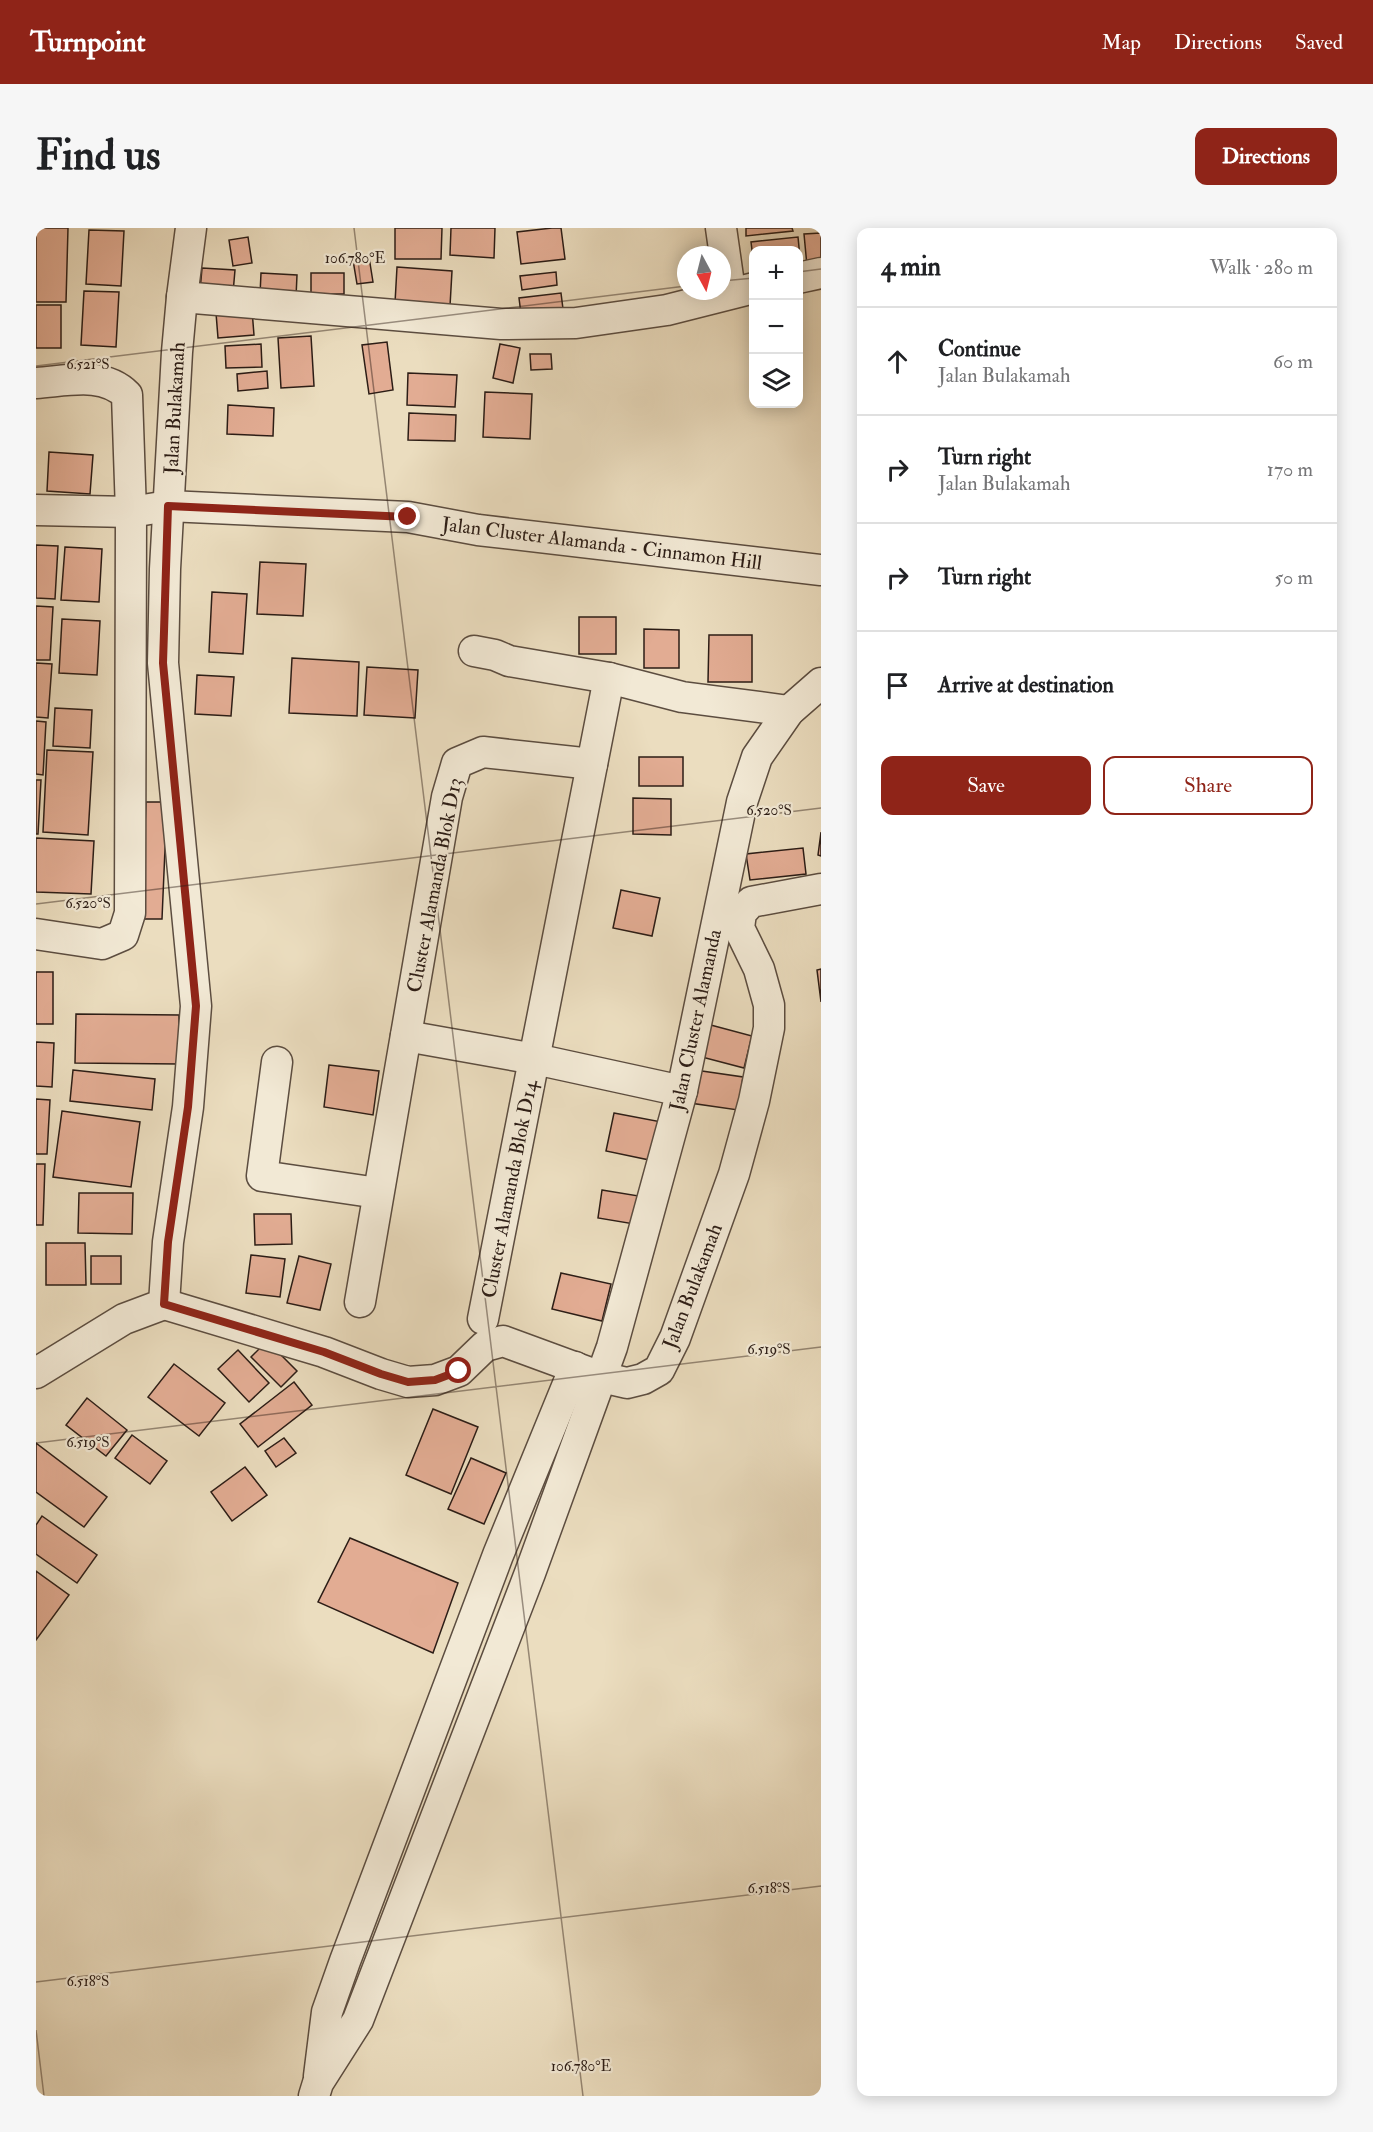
<!DOCTYPE html>
<meta charset="utf-8">
<style>
:root{--surface:#fff;--page:#f6f6f6;--text:#202124;--muted:#757577;--line:#e0e0e0;--accent:#8f2418}
body{margin:0;font-family:"IM FELL Double Pica",serif;background:var(--page);color:var(--text)}
.controls{position:absolute;right:18px;top:18px;display:grid;overflow:hidden;border-radius:12px;box-shadow:0 3px 15px #0003}
.controls button{width:54px;height:54px;display:grid;place-items:center;padding:0;border:0;border-bottom:2px solid var(--line);background:var(--surface);color:var(--text);font:30px sans-serif}
.compass{position:absolute;left:641px;top:18px;width:54px;height:54px;border-radius:50%;background:var(--surface);box-shadow:0 3px 15px #0003;rotate:173deg}
.stop{position:absolute;width:18px;height:18px;margin:-14px;border:4px solid #8f2418;border-radius:50%;background:#fff}
.stop.end{background:#8f2418;border-color:#fff;box-shadow:0 2px 6px #0008}
.list{margin:0;padding:0;list-style:none}
h2{display:flex;justify-content:space-between;align-items:center;height:78px;margin:0;padding:0 24px;font-size:26px}
h2 small{font-size:20px;font-weight:400;color:var(--muted)}
.list li{display:grid;grid-template-columns:39px 1fr auto;gap:18px;align-items:center;box-sizing:border-box;height:108px;padding:0 24px;border-top:2px solid var(--line)}
.list b{display:block;font-size:22px;white-space:nowrap}
.list p{margin:0;font-size:20px;white-space:nowrap;color:var(--muted)}
.list em{font-size:20px;font-style:normal;color:var(--muted)}
.actions{display:flex;gap:12px;padding:18px 24px}
.actions a{flex:1;padding:14px 0;border:2px solid var(--accent);border-radius:12px;text-align:center;font-size:21px;color:var(--accent)}
.actions .main{background:var(--accent);color:#fff}
.icon{flex:none;width:33px;height:33px;fill:none;stroke:currentColor;stroke-width:2;stroke-linecap:round;stroke-linejoin:round}
.map{position:relative;flex:none;width:785px;height:1868px;overflow:hidden;border-radius:12px}
header{display:flex;align-items:center;gap:36px;box-sizing:border-box;height:84px;padding:0 30px;background:var(--accent);color:#fff}
header strong{font-size:28px}
nav{display:flex;gap:33px;margin-inline-start:auto;font-size:21px}
.intro{display:flex;align-items:center;justify-content:space-between;box-sizing:border-box;height:144px;padding:0 36px}
h1{margin:0;font-size:42px}
.button{padding:15px 27px;border-radius:12px;background:var(--accent);color:#fff;font-size:21px;font-weight:700}
main{display:flex;gap:36px;padding:0 36px}
aside{flex:1;background:var(--surface);border-radius:12px;box-shadow:0 3px 15px #0003}
.map>svg:first-child{display:block}
.building{fill:#e2ac93;stroke:#2c1d16;stroke-width:1.5}
.lines{fill:none;stroke-linecap:round;stroke-linejoin:round}
.street-casing{stroke:#5c4d40;stroke-width:33}
.street{stroke:#f2e9d5;stroke-width:30}
.route{stroke:#8f2418;stroke-width:8}
.ticks{fill:none;stroke:#2c1d16;stroke-width:1.5;stroke-opacity:0.45}
.labels{text-anchor:middle;stroke-width:4.5;stroke-linejoin:round;paint-order:stroke}
.street-label{font-size:20px;fill:#2c1d16;stroke:#f2e9d5}
.ticks-label{font-size:15px;text-anchor:middle;fill:#2c1d16;stroke:#f2e9d5;stroke-width:4.5;stroke-linejoin:round;paint-order:stroke}
</style>
<header>
<strong>Turnpoint</strong>
<nav><a>Map</a><a>Directions</a><a>Saved</a></nav>
</header>
<div class="intro"><h1>Find us</h1><a class="button">Directions</a></div>
<main>
<div class="map">
<svg width="785" height="1868" viewBox="0 0 785 1868">
<rect width="100%" height="100%" fill="#ebddbf"/>
<filter id="stains"><feTurbulence type="fractalNoise" baseFrequency=".00333" numOctaves="4"/><feColorMatrix values="0 0 0 0 .2 0 0 0 0 .09 0 0 0 0 .02 0 0 0 .5 -.17"/></filter>
<radialGradient id="worn" r=".72"><stop offset=".6" stop-color="#630" stop-opacity="0"/><stop offset="1" stop-color="#630" stop-opacity=".3"/></radialGradient>
<g class="building">
<path d="M 0,0 L 32,0 L 30,74 L 0,74 Z"/>
<path d="M 359,0 L 406,0 L 405,31 L 359,31 Z"/>
<path d="M 415,0 L 459,0 L 458,30 L 414,27 Z"/>
<path d="M 516,0 L 525,0 L 529,31 L 485,36 L 481,4 Z"/>
<path d="M 710,0 L 756,0 L 757,3 L 710,8 Z"/>
<path d="M 53,2 L 88,3 L 85,58 L 50,56 Z"/>
<path d="M 785,5 L 785,37 L 771,38 L 768,6 Z"/>
<path d="M 212,9 L 216,35 L 197,38 L 193,12 Z"/>
<path d="M 762,9 L 765,40 L 762,40 L 762,22 L 718,22 L 718,38 L 715,14 Z"/>
<path d="M 333,29 L 337,54 L 321,56 L 317,32 Z"/>
<path d="M 361,39 L 416,43 L 414,78 L 359,75 Z"/>
<path d="M 166,40 L 199,42 L 197,65 L 164,63 Z"/>
<path d="M 520,44 L 521,57 L 486,62 L 484,48 Z"/>
<path d="M 225,45 L 261,47 L 260,69 L 224,67 Z"/>
<rect x="275" y="45" width="33" height="21"/>
<path d="M 48,63 L 83,64 L 80,119 L 45,117 Z"/>
<path d="M 525,65 L 527,81 L 485,86 L 483,70 Z"/>
<rect x="0" y="77" width="25" height="43"/>
<path d="M 216,82 L 218,107 L 182,110 L 180,85 Z"/>
<path d="M 275,108 L 278,158 L 245,160 L 242,110 Z"/>
<path d="M 351,114 L 357,162 L 333,166 L 326,117 Z"/>
<path d="M 225,116 L 226,139 L 190,140 L 189,118 Z"/>
<path d="M 464,116 L 484,120 L 477,155 L 457,150 Z"/>
<path d="M 494,126 L 515,126 L 516,141 L 495,142 Z"/>
<path d="M 231,143 L 232,160 L 202,163 L 201,146 Z"/>
<path d="M 372,145 L 421,147 L 419,179 L 371,177 Z"/>
<path d="M 449,164 L 496,166 L 494,211 L 447,209 Z"/>
<path d="M 192,177 L 238,180 L 237,208 L 191,206 Z"/>
<path d="M 373,185 L 420,187 L 419,213 L 372,212 Z"/>
<path d="M 13,224 L 57,227 L 54,266 L 11,263 Z"/>
<path d="M 0,317 L 22,318 L 19,371 L 0,370 Z"/>
<path d="M 29,319 L 66,321 L 63,374 L 25,372 Z"/>
<path d="M 224,334 L 270,336 L 267,388 L 221,386 Z"/>
<path d="M 176,364 L 211,366 L 207,426 L 173,424 Z"/>
<path d="M 0,378 L 17,379 L 14,432 L 0,432 Z"/>
<rect x="543" y="389" width="37" height="37"/>
<path d="M 26,391 L 64,393 L 61,447 L 23,445 Z"/>
<path d="M 608,401 L 643,402 L 643,440 L 608,440 Z"/>
<path d="M 673,407 L 716,407 L 716,454 L 672,454 Z"/>
<path d="M 256,430 L 323,434 L 321,488 L 253,485 Z"/>
<path d="M 0,435 L 16,436 L 12,490 L 0,489 Z"/>
<path d="M 331,439 L 382,442 L 379,490 L 328,487 Z"/>
<path d="M 161,447 L 198,449 L 195,488 L 159,486 Z"/>
<path d="M 19,480 L 56,482 L 54,520 L 17,518 Z"/>
<path d="M 0,493 L 10,494 L 7,547 L 0,546 Z"/>
<path d="M 11,522 L 57,524 L 52,607 L 7,604 Z"/>
<rect x="603" y="529" width="44" height="29"/>
<path d="M 0,552 L 5,552 L 2,606 L 0,606 Z"/>
<path d="M 597,570 L 635,571 L 635,607 L 597,606 Z"/>
<path d="M 110,574 L 131,574 L 126,691 L 105,691 Z"/>
<path d="M 785,604 L 785,628 L 782,627 Z"/>
<path d="M 0,610 L 58,613 L 55,666 L 0,664 Z"/>
<path d="M 767,620 L 770,646 L 714,652 L 710,626 Z"/>
<path d="M 585,662 L 624,670 L 616,708 L 577,700 Z"/>
<path d="M 785,741 L 785,774 L 781,742 Z"/>
<rect x="0" y="744" width="17" height="52"/>
<path d="M 40,786 L 143,787 L 143,836 L 39,835 Z"/>
<path d="M 671,796 L 716,808 L 708,840 L 662,828 Z"/>
<path d="M 0,814 L 18,815 L 16,859 L 0,858 Z"/>
<path d="M 293,837 L 343,843 L 337,887 L 288,879 Z"/>
<path d="M 37,842 L 119,851 L 116,882 L 34,873 Z"/>
<path d="M 659,842 L 707,849 L 702,882 L 654,875 Z"/>
<path d="M 0,871 L 14,872 L 11,926 L 0,926 Z"/>
<path d="M 26,883 L 104,894 L 95,959 L 17,949 Z"/>
<path d="M 578,885 L 631,895 L 623,934 L 570,923 Z"/>
<path d="M 0,936 L 9,936 L 7,997 L 0,997 Z"/>
<path d="M 566,962 L 609,969 L 604,997 L 562,990 Z"/>
<path d="M 43,965 L 97,965 L 96,1006 L 42,1005 Z"/>
<path d="M 218,986 L 255,986 L 256,1016 L 219,1017 Z"/>
<path d="M 10,1015 L 49,1015 L 50,1057 L 10,1057 Z"/>
<path d="M 215,1027 L 249,1031 L 244,1069 L 210,1065 Z"/>
<rect x="55" y="1028" width="30" height="28"/>
<path d="M 263,1028 L 295,1036 L 284,1082 L 251,1075 Z"/>
<path d="M 525,1045 L 575,1056 L 566,1093 L 516,1081 Z"/>
<path d="M 231,1113 L 261,1143 L 245,1159 L 215,1129 Z"/>
<path d="M 202,1122 L 233,1155 L 213,1174 L 182,1141 Z"/>
<path d="M 138,1136 L 189,1175 L 163,1208 L 112,1169 Z"/>
<path d="M 258,1154 L 276,1177 L 222,1219 L 204,1196 Z"/>
<path d="M 51,1170 L 91,1202 L 70,1228 L 30,1197 Z"/>
<path d="M 397,1181 L 442,1199 L 415,1266 L 370,1247 Z"/>
<path d="M 96,1207 L 131,1233 L 114,1256 L 79,1230 Z"/>
<path d="M 248,1210 L 260,1225 L 240,1239 L 229,1223 Z"/>
<path d="M 0,1215 L 71,1269 L 48,1299 L 0,1264 Z"/>
<path d="M 435,1230 L 470,1245 L 448,1296 L 412,1281 Z"/>
<path d="M 209,1239 L 231,1267 L 196,1293 L 175,1264 Z"/>
<path d="M 6,1288 L 61,1327 L 41,1355 L 0,1326 L 0,1297 Z"/>
<path d="M 314,1310 L 422,1355 L 397,1425 L 282,1374 Z"/>
<path d="M 0,1343 L 33,1367 L 0,1412 Z"/>
</g>
<g class="lines">
<g class="street-casing">
<g id="street">
<path d="M 685,0 L 692,49"/>
<path d="M 762,50 L 785,45"/>
<path d="M 146,69 L 465,96 L 540,95 L 631,82 L 718,60"/>
<path d="M 0,155 C 31,153 67,143 91,167 L 95,284 L 94,685 L 87,707 L 66,716 L 0,706"/>
<path d="M 0,282 L 95,284 L 132,278 L 372,289 L 442,302 L 785,342"/>
<path d="M 438,423 L 459,427 L 473,433 L 573,450 L 646,469 L 753,483"/>
<path d="M 370,808 L 499,831 L 646,863"/>
<path d="M 241,834 L 226,948 L 342,965"/>
<path d="M 324,1074 L 411,569 L 421,535 L 447,524 L 556,536"/>
<path d="M 128,1076 L 288,1124 L 345,1146 L 372,1154 L 399,1152 L 423,1143 L 449,1118 L 467,1113 L 565,1149 L 591,1155 L 607,1151 L 623,1142 L 639,1110 L 698,946 L 718,873 L 733,800 L 733,777 L 723,741 L 703,700 L 705,685 L 715,674 L 785,661"/>
<path d="M 447,1091 L 573,450"/>
<path d="M 0,1145 L 88,1091 L 128,1076 L 132,1014 L 152,879 L 160,778 L 127,435 L 129,341 L 141,124 L 146,69 L 155,0"/>
<path d="M 283,1848 L 291,1784 L 309,1733 L 462,1327 L 539,1139"/>
<path d="M 278,1868 L 282,1855 L 322,1792 L 494,1345 L 576,1119 L 646,863 L 706,574 L 721,529 L 753,483 L 785,455"/>
</g>
</g>
<use href="#street" class="street"/>
</g>
<g class="lines">
<path class="route" d="M 372,289 L 132,278 L 127,435 L 160,778 L 152,879 L 132,1014 L 128,1076 L 288,1124 L 345,1146 L 372,1154 L 399,1152 L 423,1143"/>
</g>
<path class="ticks" d="M 318,0 L 547,1868M 762,44 L 785,41M 686,53 L 718,50M 0,138 L 650,58M 0,676 L 785,580M 0,1215 L 785,1119M 0,1754 L 785,1658M 0,1802 L 8,1868"/>
<g class="labels">
<g class="street-label">
<text transform="translate(138 180) rotate(-87)" y="7">Jalan Bulakamah</text>
<text transform="translate(566 315) rotate(7)" y="7">Jalan Cluster Alamanda - Cinnamon Hill</text>
<text transform="translate(398 657) rotate(-79)" y="7">Cluster Alamanda Blok D13</text>
<text transform="translate(659 792) rotate(-78)" y="7">Jalan Cluster Alamanda</text>
<text transform="translate(473 961) rotate(-79)" y="7">Cluster Alamanda Blok D14</text>
<text transform="translate(656 1058) rotate(-69)" y="7">Jalan Bulakamah</text>
</g>
</g>
<g class="ticks-label">
<text x="319" y="35">106.780°E</text>
<text x="52" y="141">6.521°S</text>
<text x="733" y="587">6.520°S</text>
<text x="52" y="680">6.520°S</text>
<text x="733" y="1126">6.519°S</text>
<text x="52" y="1219">6.519°S</text>
<text x="733" y="1665">6.518°S</text>
<text x="52" y="1758">6.518°S</text>
<text x="545" y="1843">106.780°E</text>
</g>
<rect width="100%" height="100%" filter="url(#stains)"/>
<rect width="100%" height="100%" fill="url(#worn)"/>
</svg>
<div class="controls">
<button>+</button>
<button>−</button>
<button><svg class="icon" aria-label="layers" viewBox="0 0 24 24"><path d="M12 4l9 5-9 5-9-5zM3 14l9 5 9-5"/></svg></button>
</div>
<svg class="compass" viewBox="-18 -18 36 36"><path d="M0-13l5 13h-10z" fill="#e53935"/><path d="M0 13l5-13h-10z" fill="#757577"/></svg>
<div class="stop" style="left:423px;top:1143px"></div>
<div class="stop end" style="left:372px;top:289px"></div>
</div>
<aside>
<h2>4 min<small>Walk · 280 m</small></h2>
<ul class="list">
<li><svg class="icon" aria-label="ahead" viewBox="0 0 24 24"><path d="M12 20V5M6 11l6-6 6 6"/></svg><div><b>Continue</b><p>Jalan Bulakamah</p></div><em>60 m</em></li>
<li><svg class="icon" aria-label="right" viewBox="0 0 24 24"><path d="M7 20v-9h11M14 6l5 5-5 5"/></svg><div><b>Turn right</b><p>Jalan Bulakamah</p></div><em>170 m</em></li>
<li><svg class="icon" aria-label="right" viewBox="0 0 24 24"><path d="M7 20v-9h11M14 6l5 5-5 5"/></svg><div><b>Turn right</b></div><em>50 m</em></li>
<li><svg class="icon" aria-label="arrive" viewBox="0 0 24 24"><path d="M6 21V4h12l-3 4 3 4H6"/></svg><div><b>Arrive at destination</b></div></li>
</ul>
<div class="actions"><a class="main">Save</a><a>Share</a></div>
</aside>
</main>
